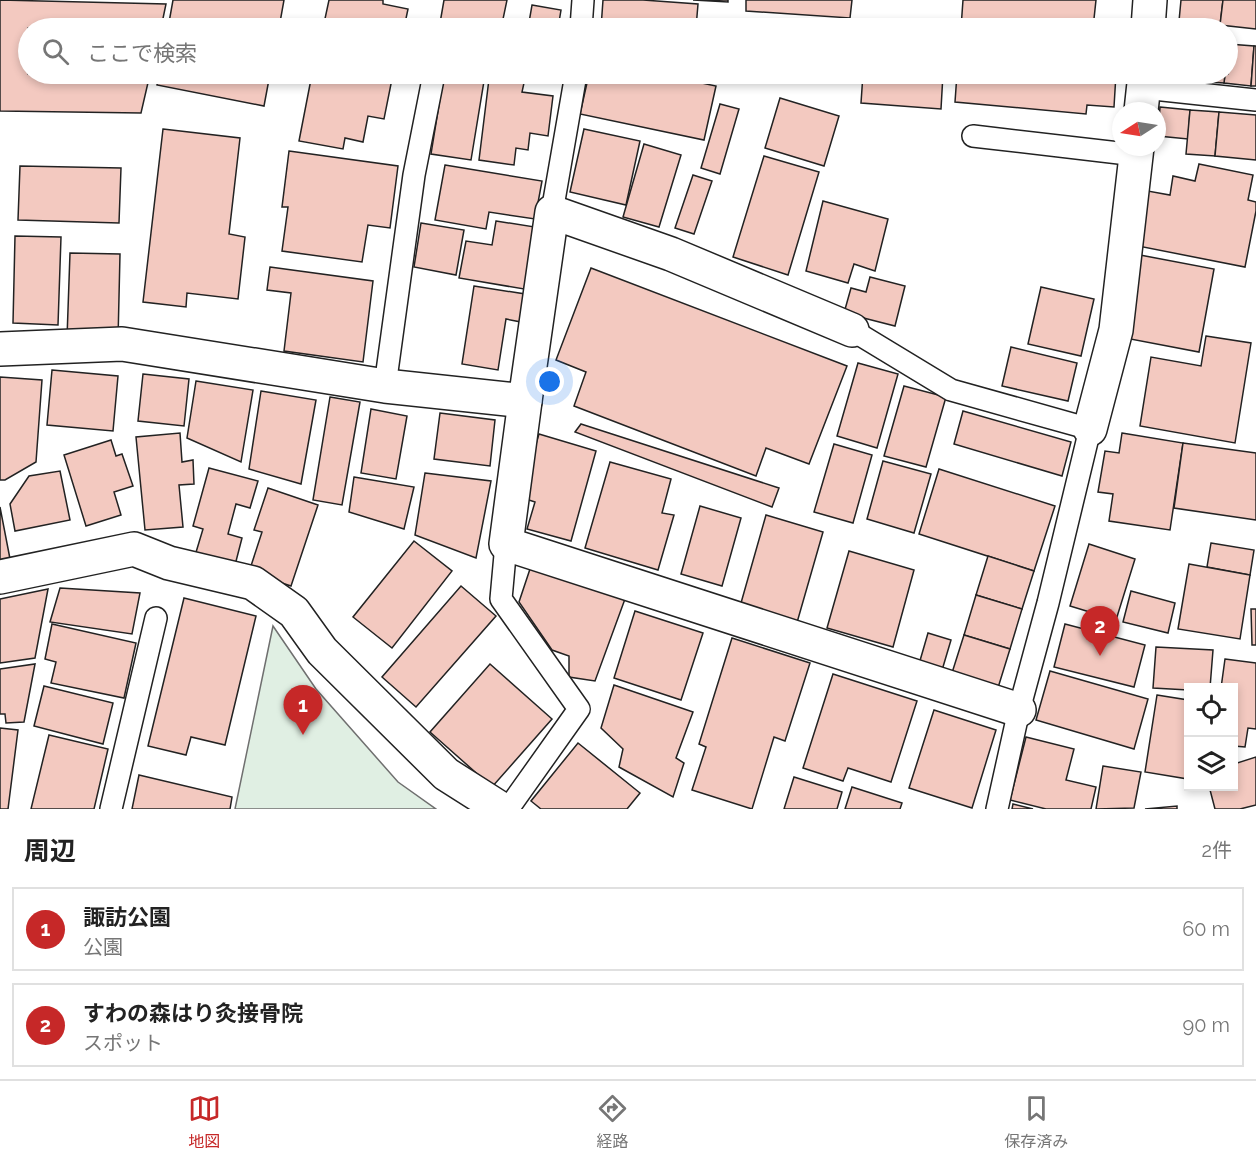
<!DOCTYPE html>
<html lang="ja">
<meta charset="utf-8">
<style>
:root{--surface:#fff;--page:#f6f6f6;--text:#222;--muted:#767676;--line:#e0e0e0;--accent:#c62828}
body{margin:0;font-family:Raleway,"Noto Sans JP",sans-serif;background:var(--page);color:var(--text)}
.controls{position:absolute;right:18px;bottom:18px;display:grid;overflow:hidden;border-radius:0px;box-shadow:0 3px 9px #0003}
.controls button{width:54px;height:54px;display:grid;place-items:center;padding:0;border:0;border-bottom:2px solid var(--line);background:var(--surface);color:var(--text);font:30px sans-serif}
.compass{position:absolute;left:1112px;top:102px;width:54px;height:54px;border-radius:50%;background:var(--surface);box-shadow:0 3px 9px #0003;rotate:258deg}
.you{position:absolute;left:550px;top:382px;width:21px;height:21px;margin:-15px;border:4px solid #fff;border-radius:50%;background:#1a73e8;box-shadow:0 0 0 9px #1a73e833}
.badge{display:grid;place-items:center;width:39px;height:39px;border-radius:50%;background:var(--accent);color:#fff;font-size:20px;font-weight:700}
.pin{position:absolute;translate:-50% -50px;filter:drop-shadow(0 2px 3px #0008)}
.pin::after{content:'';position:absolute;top:32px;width:21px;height:18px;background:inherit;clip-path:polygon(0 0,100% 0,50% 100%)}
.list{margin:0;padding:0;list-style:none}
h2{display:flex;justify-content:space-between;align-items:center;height:78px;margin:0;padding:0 24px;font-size:26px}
h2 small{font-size:20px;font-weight:400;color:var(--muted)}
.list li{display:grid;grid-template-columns:39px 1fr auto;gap:18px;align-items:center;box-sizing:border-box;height:84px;margin:0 12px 12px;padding:0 12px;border:2px solid var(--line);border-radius:0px}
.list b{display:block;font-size:22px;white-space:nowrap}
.list p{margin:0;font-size:20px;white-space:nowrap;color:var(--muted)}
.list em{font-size:20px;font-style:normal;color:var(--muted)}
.icon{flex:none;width:33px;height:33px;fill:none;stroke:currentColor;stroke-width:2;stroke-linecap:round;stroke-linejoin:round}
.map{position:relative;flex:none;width:1256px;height:809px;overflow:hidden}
.search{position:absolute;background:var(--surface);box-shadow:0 3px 9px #0003;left:18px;right:18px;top:18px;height:66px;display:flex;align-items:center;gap:15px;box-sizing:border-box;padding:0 21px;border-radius:33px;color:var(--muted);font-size:22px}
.sheet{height:270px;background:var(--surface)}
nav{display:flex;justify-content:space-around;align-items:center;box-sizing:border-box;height:84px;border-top:2px solid var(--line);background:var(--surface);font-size:16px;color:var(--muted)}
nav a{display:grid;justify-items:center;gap:3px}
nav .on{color:var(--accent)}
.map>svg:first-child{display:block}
.green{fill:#e0efe3;stroke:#6f6f6f;stroke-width:1.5}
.building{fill:#f3c9c0;stroke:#222;stroke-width:1.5}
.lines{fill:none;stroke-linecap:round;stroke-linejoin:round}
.lane-casing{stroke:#222;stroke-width:24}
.street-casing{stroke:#222;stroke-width:36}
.lane{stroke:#fff;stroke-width:21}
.street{stroke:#fff;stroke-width:33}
</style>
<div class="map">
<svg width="1256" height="809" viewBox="0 0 1256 809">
<rect width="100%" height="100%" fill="#fff"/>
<path class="green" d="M 273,626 L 316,689 L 398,782 L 436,809 L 235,809 Z"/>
<g class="building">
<path d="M 0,0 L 166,4 L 161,28 L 28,28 L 28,74 L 150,74 L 141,113 L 0,111 Z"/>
<path d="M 173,0 L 284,0 L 279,28 L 168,28 Z"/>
<path d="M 329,0 L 383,0 L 383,4 L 408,9 L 404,28 L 323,28 Z"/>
<path d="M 444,0 L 507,0 L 502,24 L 491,22 L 490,28 L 467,28 L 440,23 Z"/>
<path d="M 603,0 L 643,0 L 698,4 L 696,28 L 601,28 Z"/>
<path d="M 693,0 L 728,0 L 728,2 Z"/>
<path d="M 746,0 L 852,0 L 850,18 L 746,11 Z"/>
<path d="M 963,0 L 1096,0 L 1093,28 L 961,28 Z"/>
<path d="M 1181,0 L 1223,0 L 1220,25 L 1179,21 Z"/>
<path d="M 1223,0 L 1256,0 L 1256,29 L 1220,25 Z"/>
<path d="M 532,5 L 561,10 L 558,28 L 528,28 Z"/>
<path d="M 1228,44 L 1254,46 L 1251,86 L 1224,83 L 1225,74 L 1228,74 Z"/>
<path d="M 1254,46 L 1256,46 L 1256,86 L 1251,86 Z"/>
<path d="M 159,74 L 270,74 L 264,106 L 157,85 Z"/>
<path d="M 312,74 L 393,74 L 384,119 L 368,116 L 363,142 L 345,138 L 343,149 L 299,141 Z"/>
<path d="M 444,74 L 484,81 L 471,160 L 431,154 Z"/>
<path d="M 522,74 L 551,74 L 550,80 L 521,76 Z"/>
<path d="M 589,74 L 659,74 L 716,86 L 704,140 L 580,114 Z"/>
<path d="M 863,74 L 943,74 L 941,109 L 861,103 Z"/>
<path d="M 957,74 L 1116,74 L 1114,107 L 1087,105 L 1086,114 L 955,102 Z"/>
<path d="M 1161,74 L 1196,74 L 1196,81 L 1161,78 Z"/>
<path d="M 1196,74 L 1225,74 L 1224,83 L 1196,81 Z"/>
<path d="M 489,79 L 524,83 L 522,92 L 553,96 L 548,136 L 530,133 L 528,150 L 516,148 L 514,165 L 479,160 Z"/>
<path d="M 780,98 L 839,116 L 824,166 L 765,148 Z"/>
<path d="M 720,104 L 739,109 L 720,174 L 701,168 Z"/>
<path d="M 1160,107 L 1190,110 L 1188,139 L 1158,136 Z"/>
<path d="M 1190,110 L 1219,112 L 1215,156 L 1186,154 Z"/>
<path d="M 1219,112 L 1256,115 L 1256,160 L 1215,156 Z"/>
<path d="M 163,129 L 240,138 L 229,234 L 245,237 L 238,299 L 187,293 L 186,307 L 143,302 Z"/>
<path d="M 584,129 L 640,141 L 626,205 L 570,192 Z"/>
<path d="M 644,144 L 681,155 L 659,227 L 623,217 Z"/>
<path d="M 289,151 L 398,166 L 390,228 L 368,225 L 362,262 L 282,251 L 288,207 L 282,207 Z"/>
<path d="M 764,156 L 819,172 L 788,275 L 733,257 Z"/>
<path d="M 1199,164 L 1253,175 L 1248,200 L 1256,202 L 1256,211 L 1245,267 L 1138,246 L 1148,191 L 1170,195 L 1173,176 L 1195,181 Z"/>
<path d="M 445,165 L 542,181 L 535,219 L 489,212 L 486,229 L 435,220 Z"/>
<path d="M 20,166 L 121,168 L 119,223 L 18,220 Z"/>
<path d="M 693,175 L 712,181 L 694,234 L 675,228 Z"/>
<path d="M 823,201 L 888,219 L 875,271 L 854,264 L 848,283 L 806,271 Z"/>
<path d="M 496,221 L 535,227 L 524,289 L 459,278 L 466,241 L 492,245 Z"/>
<path d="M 421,223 L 464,230 L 456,275 L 414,267 Z"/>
<path d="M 15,236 L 61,237 L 58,325 L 13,323 Z"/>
<path d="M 70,253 L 120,254 L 118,340 L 67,338 Z"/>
<path d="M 1140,255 L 1214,269 L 1199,352 L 1125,338 Z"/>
<path d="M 270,267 L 373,281 L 363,362 L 284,351 L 291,293 L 267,290 Z"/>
<path d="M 591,268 L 847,366 L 809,464 L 766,448 L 756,476 L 574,406 L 586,372 L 556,360 Z"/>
<path d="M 870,277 L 905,286 L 895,326 L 844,313 L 851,288 L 866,292 Z"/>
<path d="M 474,286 L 525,294 L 521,322 L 506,319 L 498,370 L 462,364 Z"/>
<path d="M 1041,287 L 1094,299 L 1081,356 L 1028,344 Z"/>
<path d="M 1206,336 L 1251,343 L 1235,443 L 1140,426 L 1151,357 L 1201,366 Z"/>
<path d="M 1011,347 L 1077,363 L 1068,401 L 1002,386 Z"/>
<path d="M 858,363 L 898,374 L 877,448 L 837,436 Z"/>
<path d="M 52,370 L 118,376 L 113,431 L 47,425 Z"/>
<path d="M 143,374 L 189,379 L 184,426 L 138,421 Z"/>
<path d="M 0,377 L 42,380 L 36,462 L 5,480 L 0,480 Z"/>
<path d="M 196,381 L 253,390 L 241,462 L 187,438 Z"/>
<path d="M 904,386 L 946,397 L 926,467 L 884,456 Z"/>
<path d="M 261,391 L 316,400 L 301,484 L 249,469 Z"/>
<path d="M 330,397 L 360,402 L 342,505 L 313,500 Z"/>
<path d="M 371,409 L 407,416 L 396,479 L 361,473 Z"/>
<path d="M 963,411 L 1071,442 L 1062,476 L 954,444 Z"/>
<path d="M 440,413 L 495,420 L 490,466 L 434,459 Z"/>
<path d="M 581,424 L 779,488 L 772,507 L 575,432 Z"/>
<path d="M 180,433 L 182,462 L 193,460 L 194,484 L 179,485 L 183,527 L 145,530 L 136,437 Z"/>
<path d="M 1122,433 L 1183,443 L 1170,530 L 1109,521 L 1113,494 L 1098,492 L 1105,451 L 1119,453 Z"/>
<path d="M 539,434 L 596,451 L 571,541 L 527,529 L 535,502 L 520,497 Z"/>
<path d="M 111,440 L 116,456 L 122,454 L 133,486 L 114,492 L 121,515 L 86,526 L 64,455 Z"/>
<path d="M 1183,443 L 1256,453 L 1256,520 L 1174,508 Z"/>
<path d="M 834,444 L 872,455 L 853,523 L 814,512 Z"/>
<path d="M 883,461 L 931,474 L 914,533 L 867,519 Z"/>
<path d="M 610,462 L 671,479 L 662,513 L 674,515 L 658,570 L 585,548 Z"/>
<path d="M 209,468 L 258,481 L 250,508 L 236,504 L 228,534 L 242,538 L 234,569 L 194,559 L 203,529 L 193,526 Z"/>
<path d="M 939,469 L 1055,506 L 1034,571 L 919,534 Z"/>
<path d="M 60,471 L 70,520 L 15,531 L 10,504 L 29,476 Z"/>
<path d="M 425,473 L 491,481 L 476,558 L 415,535 Z"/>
<path d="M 354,477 L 414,487 L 404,529 L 349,512 Z"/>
<path d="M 268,488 L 318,505 L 291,586 L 249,572 L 262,532 L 254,530 Z"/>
<path d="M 700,506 L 741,518 L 722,586 L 681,574 Z"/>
<path d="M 0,507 L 11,564 L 0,566 Z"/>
<path d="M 766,515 L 823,532 L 796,626 L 739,610 Z"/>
<path d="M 414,541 L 452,571 L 392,648 L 353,617 Z"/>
<path d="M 1211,543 L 1254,550 L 1250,575 L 1207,567 Z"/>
<path d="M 1089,544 L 1135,559 L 1116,620 L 1070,606 Z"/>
<path d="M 849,551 L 914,570 L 893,647 L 827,628 Z"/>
<path d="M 988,556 L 1034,571 L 1022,609 L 976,595 Z"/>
<path d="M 1189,564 L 1250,575 L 1240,639 L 1178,629 Z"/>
<path d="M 531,566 L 625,599 L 595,681 L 569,677 L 569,656 L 552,650 L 519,602 Z"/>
<path d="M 461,586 L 496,616 L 416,707 L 382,677 Z"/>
<path d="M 60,588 L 140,593 L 132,634 L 50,622 Z"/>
<path d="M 48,589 L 35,658 L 0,663 L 0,599 Z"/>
<path d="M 1131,591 L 1175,603 L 1168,633 L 1123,622 Z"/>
<path d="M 976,595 L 1022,609 L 1010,649 L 964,635 Z"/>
<path d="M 184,598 L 256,616 L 225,745 L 191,737 L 186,755 L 148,746 Z"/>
<path d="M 1251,609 L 1256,609 L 1256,645 L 1252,645 Z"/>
<path d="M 635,611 L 703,633 L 681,700 L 614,678 Z"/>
<path d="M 52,624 L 136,643 L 124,698 L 51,683 L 56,662 L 45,659 Z"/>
<path d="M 1065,624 L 1145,645 L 1134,687 L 1054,667 Z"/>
<path d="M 928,633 L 951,640 L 940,677 L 917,671 Z"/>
<path d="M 964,635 L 1010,649 L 997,691 L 951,676 Z"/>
<path d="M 732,638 L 810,663 L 785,741 L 774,737 L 752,809 L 692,790 L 706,747 L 699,744 Z"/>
<path d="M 1156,647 L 1213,650 L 1210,688 L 1188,688 L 1188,690 L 1153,688 Z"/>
<path d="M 1225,659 L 1256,663 L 1256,729 L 1248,728 L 1245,747 L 1234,746 L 1234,688 L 1221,688 Z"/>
<path d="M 35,664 L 24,722 L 6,723 L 5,714 L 0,714 L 0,669 Z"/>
<path d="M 490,664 L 552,719 L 492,787 L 430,732 Z"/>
<path d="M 1050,671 L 1148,699 L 1134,749 L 1036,720 Z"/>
<path d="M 833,674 L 917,701 L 891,782 L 848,768 L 843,781 L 803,768 Z"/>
<path d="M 614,685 L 693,712 L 676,758 L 684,763 L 673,797 L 619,767 L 623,749 L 601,728 Z"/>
<path d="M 44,686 L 113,703 L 103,744 L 34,726 Z"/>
<path d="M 1157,695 L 1188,700 L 1188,779 L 1145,772 Z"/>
<path d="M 934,710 L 996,730 L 972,808 L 909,788 Z"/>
<path d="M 0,728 L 18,730 L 8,809 L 0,809 Z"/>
<path d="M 49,735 L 108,749 L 94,809 L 31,809 Z"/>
<path d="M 1026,737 L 1074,749 L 1066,780 L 1096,787 L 1091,809 L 1046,809 L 1010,800 Z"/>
<path d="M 578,743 L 640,793 L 627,809 L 541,809 L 531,801 Z"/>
<path d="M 1256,757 L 1256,805 L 1240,809 L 1215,809 L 1209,786 L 1234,786 L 1234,764 Z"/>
<path d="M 1103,766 L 1141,772 L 1134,808 L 1096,809 Z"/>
<path d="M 139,775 L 232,797 L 230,809 L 132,809 Z"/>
<path d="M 794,777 L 842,792 L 837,809 L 784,809 Z"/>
<path d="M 852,787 L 902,803 L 900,809 L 845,809 Z"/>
<path d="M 1013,804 L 1033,809 L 1012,809 Z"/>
<path d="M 1177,806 L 1177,809 L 1145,809 Z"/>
</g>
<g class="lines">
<g class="lane-casing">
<g id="lane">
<path d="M 581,28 L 583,0"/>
<path d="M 1144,88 L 1256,100"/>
<path d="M 973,136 L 1136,155"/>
<path d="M 552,212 L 576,74"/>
<path d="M 852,330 L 951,390 L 1090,429 L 1048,603 L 1019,710 L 997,809"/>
<path d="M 385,386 L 414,175 L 434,74"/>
<path d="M 506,544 L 501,599 L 579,709 L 508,809"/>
<path d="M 111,809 L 156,618"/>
</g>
</g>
<g class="street-casing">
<g id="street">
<path d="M 1148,28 L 1150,0"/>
<path d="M 1141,111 L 1145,74"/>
<path d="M 0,349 L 122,344 L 385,386 L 525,401 L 552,212 L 671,254 L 852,330"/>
<path d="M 525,401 L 506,544 L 1019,710"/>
<path d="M 1090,429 L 1116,330 L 1137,147"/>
<path d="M 0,577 L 134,549 L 169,563 L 253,583 L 294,612 L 322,651 L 446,774 L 501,809"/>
</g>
</g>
<use href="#lane" class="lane"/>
<use href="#street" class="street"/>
</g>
</svg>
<div class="controls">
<button><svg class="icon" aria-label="locate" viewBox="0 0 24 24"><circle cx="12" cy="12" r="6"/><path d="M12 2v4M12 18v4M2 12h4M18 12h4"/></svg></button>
<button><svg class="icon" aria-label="layers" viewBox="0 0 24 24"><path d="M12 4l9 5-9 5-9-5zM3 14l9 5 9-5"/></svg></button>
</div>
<svg class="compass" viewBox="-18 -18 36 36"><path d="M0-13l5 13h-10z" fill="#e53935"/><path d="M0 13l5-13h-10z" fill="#767676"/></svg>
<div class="you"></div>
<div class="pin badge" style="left:303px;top:735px">1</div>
<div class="pin badge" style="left:1100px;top:656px">2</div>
<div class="search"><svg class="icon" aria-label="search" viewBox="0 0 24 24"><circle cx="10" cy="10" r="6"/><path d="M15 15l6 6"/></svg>ここで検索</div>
</div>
<section class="sheet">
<h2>周辺<small>2件</small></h2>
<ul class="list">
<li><span class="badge">1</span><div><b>諏訪公園</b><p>公園</p></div><em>60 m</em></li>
<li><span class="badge">2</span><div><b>すわの森はり灸接骨院</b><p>スポット</p></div><em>90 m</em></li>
</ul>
</section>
<nav>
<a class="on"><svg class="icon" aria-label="map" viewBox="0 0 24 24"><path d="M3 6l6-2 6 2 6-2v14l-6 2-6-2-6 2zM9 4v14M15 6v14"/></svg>地図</a>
<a><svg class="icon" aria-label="directions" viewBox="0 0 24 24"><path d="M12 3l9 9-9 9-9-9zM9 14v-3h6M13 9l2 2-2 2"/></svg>経路</a>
<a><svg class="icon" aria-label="saved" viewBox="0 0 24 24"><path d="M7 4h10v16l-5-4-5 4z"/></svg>保存済み</a>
</nav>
